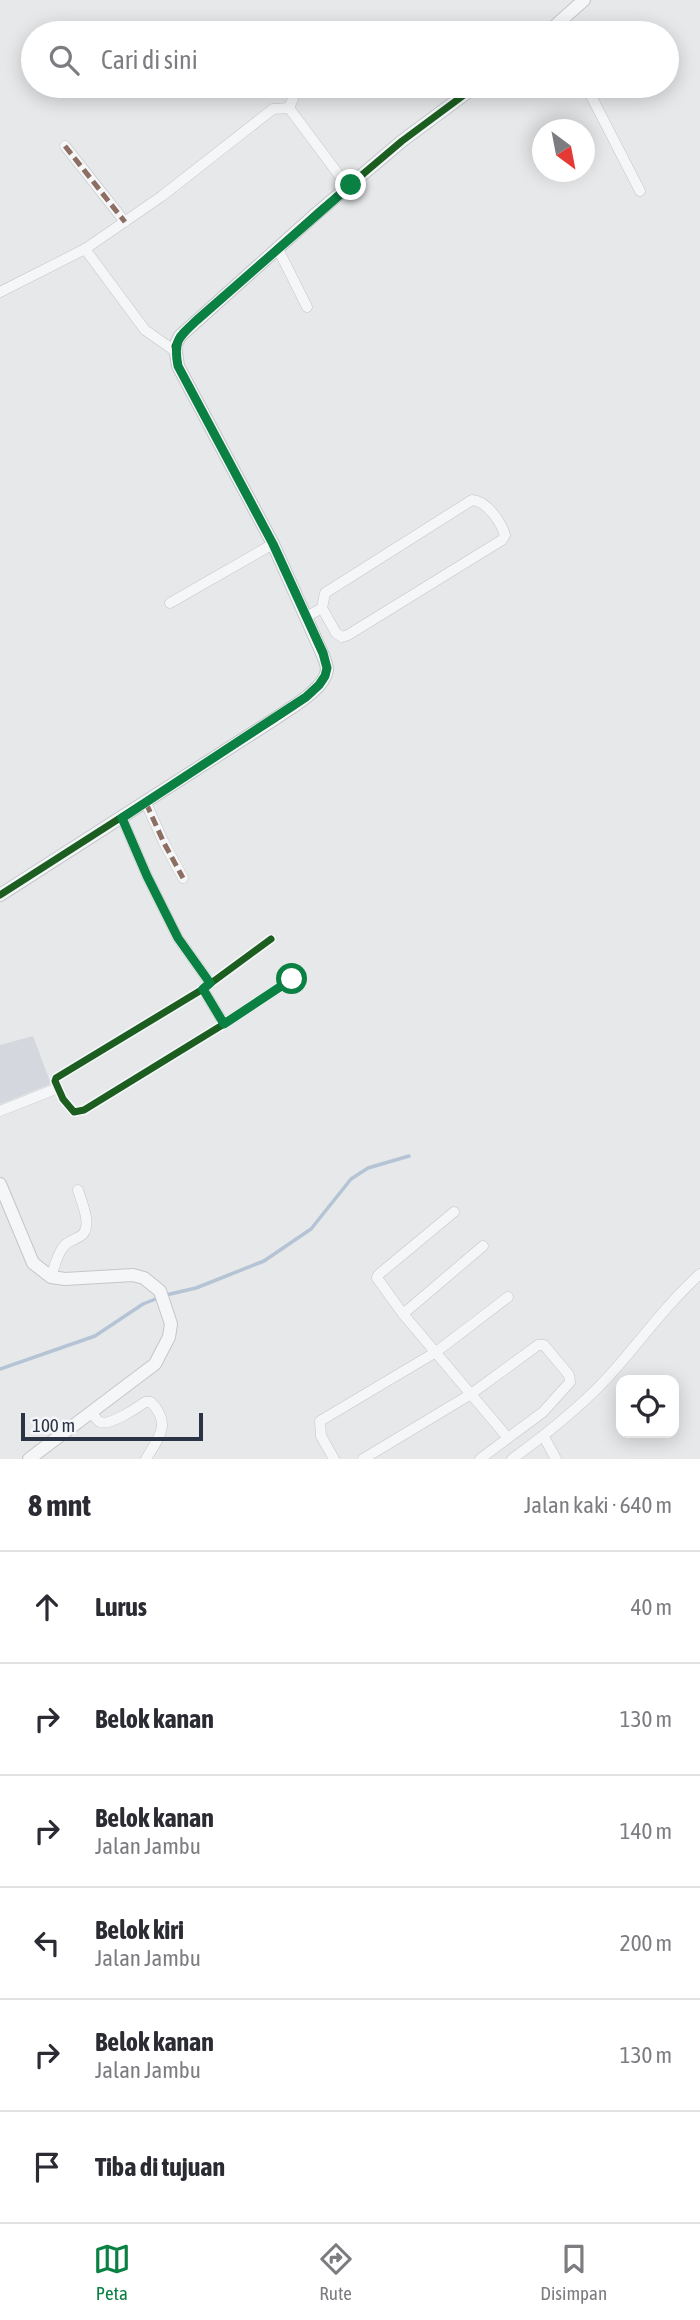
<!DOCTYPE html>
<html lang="id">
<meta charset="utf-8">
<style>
:root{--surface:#fff;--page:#f7f7f7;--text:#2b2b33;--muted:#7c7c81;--line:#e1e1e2;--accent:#0b8043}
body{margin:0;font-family:"Asap Condensed",sans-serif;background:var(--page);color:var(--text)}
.controls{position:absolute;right:21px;bottom:21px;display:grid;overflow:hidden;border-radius:14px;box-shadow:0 4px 18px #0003}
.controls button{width:63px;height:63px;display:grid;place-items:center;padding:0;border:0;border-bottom:2px solid var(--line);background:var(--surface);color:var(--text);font:35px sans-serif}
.compass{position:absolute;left:532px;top:119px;width:63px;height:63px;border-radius:50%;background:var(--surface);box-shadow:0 4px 18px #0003;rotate:148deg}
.scale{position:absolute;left:21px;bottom:18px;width:182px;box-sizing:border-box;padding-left:7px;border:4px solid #2b3445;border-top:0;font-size:19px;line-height:24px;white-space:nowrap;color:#2b3445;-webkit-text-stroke:5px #f4f6f9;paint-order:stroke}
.stop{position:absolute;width:21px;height:21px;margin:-16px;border:5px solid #0b8043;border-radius:50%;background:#fff}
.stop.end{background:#0b8043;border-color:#fff;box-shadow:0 2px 7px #0008}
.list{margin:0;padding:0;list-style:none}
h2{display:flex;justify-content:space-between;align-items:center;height:91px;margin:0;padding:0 28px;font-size:30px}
h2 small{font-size:23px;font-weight:400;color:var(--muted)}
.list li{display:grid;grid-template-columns:46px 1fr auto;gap:21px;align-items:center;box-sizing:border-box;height:112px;padding:0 28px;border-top:2px solid var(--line)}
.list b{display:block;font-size:26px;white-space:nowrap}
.list p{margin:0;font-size:23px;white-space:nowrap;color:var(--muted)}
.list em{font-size:23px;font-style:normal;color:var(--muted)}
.icon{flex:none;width:38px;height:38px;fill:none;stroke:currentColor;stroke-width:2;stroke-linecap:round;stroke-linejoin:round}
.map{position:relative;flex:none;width:700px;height:1459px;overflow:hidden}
.search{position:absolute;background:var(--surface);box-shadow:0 4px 18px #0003;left:21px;right:21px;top:21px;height:77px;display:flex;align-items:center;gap:18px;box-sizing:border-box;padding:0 24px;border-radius:38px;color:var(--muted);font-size:26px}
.sheet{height:763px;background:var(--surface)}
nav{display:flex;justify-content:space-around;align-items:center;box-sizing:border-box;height:98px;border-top:2px solid var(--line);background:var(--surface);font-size:19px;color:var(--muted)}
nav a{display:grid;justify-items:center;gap:4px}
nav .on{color:var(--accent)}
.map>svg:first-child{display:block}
.built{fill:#d4d7dd}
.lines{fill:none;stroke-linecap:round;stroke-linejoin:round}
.stream{stroke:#b4c4d5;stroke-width:3.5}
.minor-casing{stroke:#c4c6c8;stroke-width:11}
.tertiary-casing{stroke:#c4c6c8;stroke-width:14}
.minor{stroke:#f5f6f7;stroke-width:10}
.tertiary{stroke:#f5f6f7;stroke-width:12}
.quiet{stroke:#8d6e63;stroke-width:5;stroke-dasharray:10 5;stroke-linecap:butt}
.cycleway-casing{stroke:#f4f6f9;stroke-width:11}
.cycleway{stroke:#1b5e20;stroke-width:7}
.route{stroke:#0b8043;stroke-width:9}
</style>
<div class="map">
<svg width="700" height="1459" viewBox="0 0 700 1459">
<rect width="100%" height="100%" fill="#e6e8ea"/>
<path class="built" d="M 33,1036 L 51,1084 L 0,1104 L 0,1045 Z"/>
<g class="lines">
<g class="stream">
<path d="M 166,1295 L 196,1288 L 264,1261 L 311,1229 L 351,1179 L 368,1168 L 409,1156"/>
<path d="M 0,1369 L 95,1336 L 143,1304 L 158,1298"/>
</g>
<g class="minor-casing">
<g id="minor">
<path d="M 586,86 L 640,191"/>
<path d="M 289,108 L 294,96 L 293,86"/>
<path d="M 65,146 L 125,222"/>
<path d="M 85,249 L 145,330 L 175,351"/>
<path d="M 278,249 L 307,307"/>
<path d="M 0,292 L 85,249 L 162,196 L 273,109 L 289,108 L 342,179 L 351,185"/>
<path d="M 170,603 L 273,544"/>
<path d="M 306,617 L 322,608 L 325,593 L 472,500 C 487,501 501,522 505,535 L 502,540 L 348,635 L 342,637 L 336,633 L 322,608"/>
<path d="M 146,803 L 164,843 L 183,878"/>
<path d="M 122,818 L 147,876 L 178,938 L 210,983"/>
<path d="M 271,939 L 203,989 L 56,1078 L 55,1081 L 63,1099 L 74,1112 L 84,1110 L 224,1024 L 292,979"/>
<path d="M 203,989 L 224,1024"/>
<path d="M 0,1111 L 58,1088"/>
<path d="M 454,1212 L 378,1275 L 377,1278 L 403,1314 L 508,1438"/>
<path d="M 51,1277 C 54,1268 57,1254 64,1246 C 69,1240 78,1239 83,1234 C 92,1224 81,1201 78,1190"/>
<path d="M 403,1314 L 483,1246"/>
<path d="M 92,1413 C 94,1416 98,1421 100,1422 C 110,1426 137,1408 145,1402 L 151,1402 C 172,1424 159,1437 146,1459"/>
<path d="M 544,1437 L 556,1459"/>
<path d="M 334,1459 L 321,1436 L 320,1421 L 436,1352 L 508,1297"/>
<path d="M 363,1459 L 471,1394 L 538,1345 L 544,1345 L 569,1375 L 570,1382 L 543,1412 L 480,1459"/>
<path d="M 512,1459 C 548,1433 588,1401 617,1367 C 644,1336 669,1302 700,1274"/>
</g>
</g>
<g class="tertiary-casing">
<g id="tertiary">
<path d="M 547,33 L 584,0"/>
<path d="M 0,895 L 276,718 C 290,708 325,689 327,670 C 327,664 324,658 322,653 L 273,544 L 178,366 L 175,346 L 180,336 L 317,213 L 402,141 L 476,86"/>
<path d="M 0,1184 L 33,1263 L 51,1277 L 65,1279 L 133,1275 L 144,1278 L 160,1291 L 171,1324 L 169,1337 L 155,1364 L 29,1459"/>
</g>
</g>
<use href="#minor" class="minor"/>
<use href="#tertiary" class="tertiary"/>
<g class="quiet">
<path d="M 65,146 L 125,222"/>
<path d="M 146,803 L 164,843 L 183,878"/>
<path d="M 122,818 L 147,876 L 178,938 L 210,983"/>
</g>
<g class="cycleway-casing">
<g id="cycleway">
<path d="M 0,895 L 276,718 C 290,708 325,689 327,670 C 327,664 324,658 322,653 L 273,544 L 178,366 L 175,346 L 180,336 L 317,213 L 402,141 L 476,86"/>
<path d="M 271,939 L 203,989 L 56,1078 L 55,1081 L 63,1099 L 74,1112 L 84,1110 L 224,1024 L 292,979"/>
</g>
</g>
<use href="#cycleway" class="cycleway"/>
</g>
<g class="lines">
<path class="route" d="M 292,979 L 224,1024 L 203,989 L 210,983 L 178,938 L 147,876 L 122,818 L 306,697 L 319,685 L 325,676 L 327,668 L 323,653 L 273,544 L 178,366 C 173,340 179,337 197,320 L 351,185"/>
</g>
</svg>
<div class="controls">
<button><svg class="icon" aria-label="locate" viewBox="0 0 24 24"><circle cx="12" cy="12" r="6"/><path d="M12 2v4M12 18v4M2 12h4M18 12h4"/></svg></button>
</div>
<svg class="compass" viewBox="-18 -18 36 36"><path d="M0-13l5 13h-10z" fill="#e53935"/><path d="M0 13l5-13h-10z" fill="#7c7c81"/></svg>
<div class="scale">100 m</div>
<div class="stop" style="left:292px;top:979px"></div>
<div class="stop end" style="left:351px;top:185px"></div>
<div class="search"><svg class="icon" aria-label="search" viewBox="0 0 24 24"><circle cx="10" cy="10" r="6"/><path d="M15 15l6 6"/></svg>Cari di sini</div>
</div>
<section class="sheet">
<h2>8 mnt<small>Jalan kaki · 640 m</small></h2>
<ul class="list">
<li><svg class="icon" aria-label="ahead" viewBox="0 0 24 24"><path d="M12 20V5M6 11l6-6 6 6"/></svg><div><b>Lurus</b></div><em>40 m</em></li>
<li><svg class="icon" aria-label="right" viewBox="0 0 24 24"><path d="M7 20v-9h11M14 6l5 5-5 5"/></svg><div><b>Belok kanan</b></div><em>130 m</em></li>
<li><svg class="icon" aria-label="right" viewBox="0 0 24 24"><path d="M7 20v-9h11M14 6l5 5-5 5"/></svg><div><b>Belok kanan</b><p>Jalan Jambu</p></div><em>140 m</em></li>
<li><svg class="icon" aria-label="left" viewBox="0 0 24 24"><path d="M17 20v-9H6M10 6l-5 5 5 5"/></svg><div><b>Belok kiri</b><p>Jalan Jambu</p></div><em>200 m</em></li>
<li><svg class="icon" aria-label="right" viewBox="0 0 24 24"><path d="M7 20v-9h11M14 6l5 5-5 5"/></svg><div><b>Belok kanan</b><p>Jalan Jambu</p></div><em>130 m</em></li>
<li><svg class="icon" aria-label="arrive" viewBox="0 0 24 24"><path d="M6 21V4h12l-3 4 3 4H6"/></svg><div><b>Tiba di tujuan</b></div></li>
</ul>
</section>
<nav>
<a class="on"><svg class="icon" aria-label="map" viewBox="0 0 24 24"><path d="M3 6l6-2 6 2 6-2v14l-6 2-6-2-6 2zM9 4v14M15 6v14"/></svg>Peta</a>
<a><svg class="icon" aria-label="directions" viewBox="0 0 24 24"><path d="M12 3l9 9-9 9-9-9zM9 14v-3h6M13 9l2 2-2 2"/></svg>Rute</a>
<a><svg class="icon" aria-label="saved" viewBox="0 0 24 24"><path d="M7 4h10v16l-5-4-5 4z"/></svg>Disimpan</a>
</nav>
